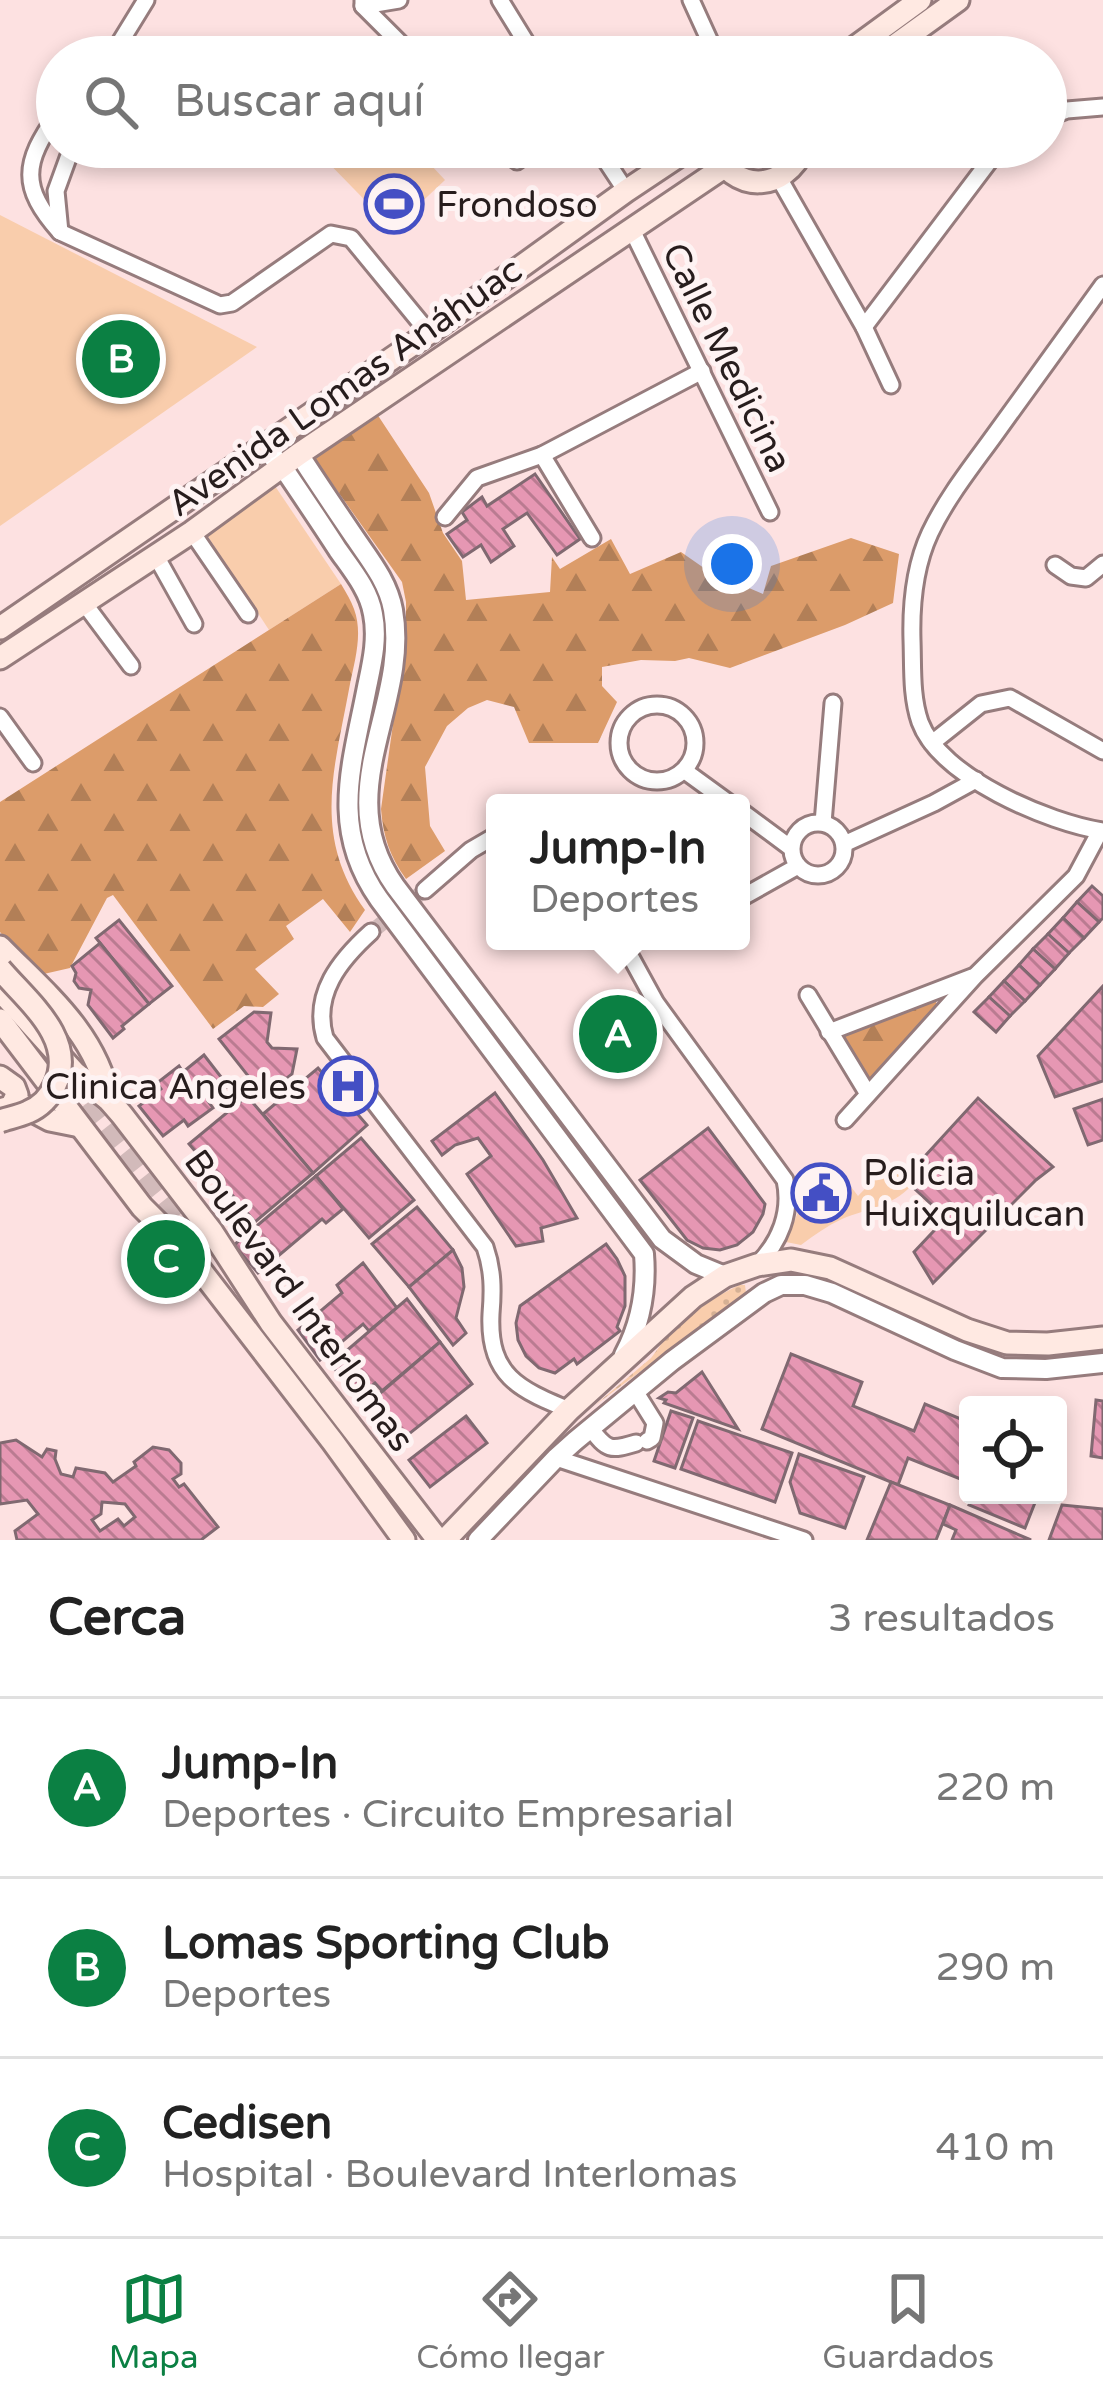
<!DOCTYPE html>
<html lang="es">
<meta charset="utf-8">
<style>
:root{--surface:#fff;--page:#f2f2f2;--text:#222;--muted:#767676;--line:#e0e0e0;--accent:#0b8043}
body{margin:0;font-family:"Varela Round",sans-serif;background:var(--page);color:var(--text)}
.controls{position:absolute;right:36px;bottom:36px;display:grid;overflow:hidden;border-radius:12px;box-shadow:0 6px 18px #0003}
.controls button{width:108px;height:108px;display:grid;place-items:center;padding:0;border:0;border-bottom:3px solid var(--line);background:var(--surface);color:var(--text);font:60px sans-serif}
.you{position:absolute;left:732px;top:564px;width:42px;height:42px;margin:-30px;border:9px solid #fff;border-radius:50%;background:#1a73e8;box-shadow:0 0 0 18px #1a73e833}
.badge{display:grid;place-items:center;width:78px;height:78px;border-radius:50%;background:var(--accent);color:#fff;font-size:39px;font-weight:700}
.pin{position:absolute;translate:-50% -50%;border:6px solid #fff;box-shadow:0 3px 12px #0006}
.popup{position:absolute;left:486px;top:794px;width:264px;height:156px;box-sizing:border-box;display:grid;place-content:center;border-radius:12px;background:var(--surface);filter:drop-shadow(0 3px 9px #0005);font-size:39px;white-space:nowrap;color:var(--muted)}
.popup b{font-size:45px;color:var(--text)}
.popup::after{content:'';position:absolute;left:50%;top:100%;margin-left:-24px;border:24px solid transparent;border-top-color:var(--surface)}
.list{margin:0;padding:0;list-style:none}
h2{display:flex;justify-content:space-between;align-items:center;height:156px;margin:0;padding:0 48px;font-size:51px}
h2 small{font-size:39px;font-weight:400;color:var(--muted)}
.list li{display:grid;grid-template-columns:78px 1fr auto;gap:36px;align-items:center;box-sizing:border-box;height:180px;padding:0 48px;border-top:3px solid var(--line)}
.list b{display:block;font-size:45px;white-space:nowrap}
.list p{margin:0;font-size:39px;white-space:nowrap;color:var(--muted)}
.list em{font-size:39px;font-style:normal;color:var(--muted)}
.icon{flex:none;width:66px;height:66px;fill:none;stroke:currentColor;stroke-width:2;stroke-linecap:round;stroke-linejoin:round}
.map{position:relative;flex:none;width:1103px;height:1540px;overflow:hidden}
.search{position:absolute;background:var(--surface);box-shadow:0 6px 18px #0003;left:36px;right:36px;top:36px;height:132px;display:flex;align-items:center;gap:30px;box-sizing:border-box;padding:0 42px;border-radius:66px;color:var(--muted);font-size:45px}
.sheet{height:696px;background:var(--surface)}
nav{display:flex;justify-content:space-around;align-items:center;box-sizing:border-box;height:168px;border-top:3px solid var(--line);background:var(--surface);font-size:33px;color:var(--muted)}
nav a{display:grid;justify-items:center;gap:6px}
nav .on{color:var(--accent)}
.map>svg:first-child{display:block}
.grass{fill:#f9cdac}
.forest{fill:url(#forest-firs)}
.park{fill:url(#park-dots)}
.building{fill:url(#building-back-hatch);stroke:#806971;stroke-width:3;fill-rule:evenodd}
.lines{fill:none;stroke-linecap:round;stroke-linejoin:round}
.minor-tunnel{stroke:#d2baba;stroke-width:15;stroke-dasharray:15 8;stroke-linecap:butt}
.secondary-tunnel{stroke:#d2baba;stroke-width:21;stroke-dasharray:21 10;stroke-linecap:butt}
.minor-casing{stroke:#967c7d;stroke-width:21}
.tertiary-casing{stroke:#967c7d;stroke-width:24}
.secondary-casing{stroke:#967c7d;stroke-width:27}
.minor{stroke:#fff;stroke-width:15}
.tertiary{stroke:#fff;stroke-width:18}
.secondary{stroke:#ffe9e2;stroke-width:21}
.secondary-bridge-casing{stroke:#967c7d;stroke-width:27;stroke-linecap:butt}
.secondary-bridge{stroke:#ffe9e2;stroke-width:21}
.labels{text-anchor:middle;stroke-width:10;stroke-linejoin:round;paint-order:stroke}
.poi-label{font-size:36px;fill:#271d1d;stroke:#fef3f3;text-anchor:start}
.street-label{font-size:36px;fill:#271d1d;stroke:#fef3f3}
</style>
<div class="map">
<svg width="1103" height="1540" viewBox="0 0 1103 1540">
<defs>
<pattern id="forest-firs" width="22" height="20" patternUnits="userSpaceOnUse" patternTransform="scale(3)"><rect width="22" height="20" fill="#dc9c6a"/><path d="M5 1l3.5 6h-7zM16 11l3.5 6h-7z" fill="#b27f57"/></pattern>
<pattern id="park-dots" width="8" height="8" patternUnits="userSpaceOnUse" patternTransform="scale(3)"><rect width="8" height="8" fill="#f9cdac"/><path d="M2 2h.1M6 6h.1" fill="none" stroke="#d5b094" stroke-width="1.8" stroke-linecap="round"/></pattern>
<pattern id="building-back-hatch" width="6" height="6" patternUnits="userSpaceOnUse" patternTransform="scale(3)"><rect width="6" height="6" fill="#e697b3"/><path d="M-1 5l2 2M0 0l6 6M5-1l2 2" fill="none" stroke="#ba7b91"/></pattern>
</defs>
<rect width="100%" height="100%" fill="#fde1e1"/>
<g class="grass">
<path d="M 313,147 L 414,147 L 445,180 L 393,229 Z"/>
<path d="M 0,215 L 257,347 L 0,526 Z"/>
<path d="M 273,483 L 341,584 L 269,630 L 205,532 Z"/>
<path d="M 888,1165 L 911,1186 C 891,1207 868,1208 842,1219 C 827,1226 814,1235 801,1245 L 786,1242 L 800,1207 L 804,1170 L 839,1171 L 858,1196 Z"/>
</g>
<g class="forest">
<path d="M 377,414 L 429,493 L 443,533 L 462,561 L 466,600 L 550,592 L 552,557 L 560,569 L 611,539 L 630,574 L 681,552 L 714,575 L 727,554 L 744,563 L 735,582 L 763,594 L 771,566 L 851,538 L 899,554 L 893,603 L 845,625 L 730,668 L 689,658 L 675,661 L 641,660 L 602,667 L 602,686 L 617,702 L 598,743 L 529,743 L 514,707 L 487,700 L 468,708 L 447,726 L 425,767 L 430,826 L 445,851 L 406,879 C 390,857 383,836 381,809 L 406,632 L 406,602 L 402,582 L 314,458 Z"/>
<path d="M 341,584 C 346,592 351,601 354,609 C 363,633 355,660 350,684 C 335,767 311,835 365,910 L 350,932 L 323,899 L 286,926 L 294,939 L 255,969 L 279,994 L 263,1007 L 244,1006 L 213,1029 L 113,895 L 107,898 L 70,968 L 35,976 L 0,932 L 0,802 Z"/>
<path d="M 933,993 L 940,1014 L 868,1093 L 829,1032 Z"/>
</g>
<path class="park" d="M 739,1285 L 745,1285 L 746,1293 L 594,1406 L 651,1358 L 674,1327 L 701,1305 Z"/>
<g class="building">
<rect x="176" y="147" width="58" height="13"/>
<path d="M 535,474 L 580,539 L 557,555 L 527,513 L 503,529 L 514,546 L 491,562 L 481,545 L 463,557 L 447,534 L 467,520 L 462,512 L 482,497 L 487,506 Z"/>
<path d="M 1092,886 L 1103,896 L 1103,918 L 1099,922 L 1077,902 Z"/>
<path d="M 1077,902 L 1099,922 L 1084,938 L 1063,918 Z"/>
<path d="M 1063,918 L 1084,938 L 1069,953 L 1048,934 Z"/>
<path d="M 119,920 L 172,986 L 149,1004 L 96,938 Z"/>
<path d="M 1048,934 L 1069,953 L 1055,969 L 1033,949 Z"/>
<path d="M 100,943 L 149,1004 L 122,1026 L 124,1029 L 113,1038 L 88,1005 L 91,990 L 79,988 L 74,981 L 76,973 L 72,966 Z"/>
<path d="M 1033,949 L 1055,969 L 1040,985 L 1019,965 Z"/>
<path d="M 1019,965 L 1040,985 L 1025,1001 L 1004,981 Z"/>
<path d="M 1004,981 L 1025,1001 L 1010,1016 L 989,997 Z"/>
<path d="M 1103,986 L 1103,1081 L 1055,1097 L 1038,1056 Z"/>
<path d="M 989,997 L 1010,1016 L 996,1032 L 974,1012 Z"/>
<path d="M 254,1012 L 271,1013 L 267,1042 L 272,1048 L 297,1049 L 292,1074 L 264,1096 L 219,1039 Z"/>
<path d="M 204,1055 L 228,1086 L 208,1101 L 213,1108 L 188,1126 L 184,1120 L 163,1136 L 139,1106 L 161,1089 L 157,1083 L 179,1066 L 183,1072 Z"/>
<path d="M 318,1068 L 367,1125 L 313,1173 L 263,1114 Z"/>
<path d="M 495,1093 L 543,1160 L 577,1218 L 541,1228 L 543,1241 L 516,1246 L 467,1174 L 491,1156 L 478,1138 L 455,1145 L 442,1155 L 432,1141 Z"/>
<path d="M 247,1096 L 313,1173 L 255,1222 L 189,1144 Z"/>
<path d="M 978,1098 L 1053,1167 L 1036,1180 L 933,1283 L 914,1252 L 946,1218 L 904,1179 Z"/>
<path d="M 1103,1099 L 1103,1140 L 1088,1145 L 1074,1109 Z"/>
<path d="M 708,1128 L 765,1204 L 763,1214 L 753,1232 L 737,1245 L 720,1250 L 703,1248 L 687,1240 L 640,1180 Z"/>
<path d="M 361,1138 L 414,1200 L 369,1238 L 316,1176 Z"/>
<path d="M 316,1176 L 343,1209 L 326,1223 L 322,1219 L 258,1273 L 234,1245 Z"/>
<path d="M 829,1180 L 831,1206 L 812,1207 L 811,1181 Z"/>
<path d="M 417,1207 L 453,1250 L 409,1287 L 372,1244 Z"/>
<path d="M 606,1244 L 617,1259 L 625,1276 L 625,1306 L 617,1327 L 620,1331 L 577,1364 L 574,1359 L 555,1373 L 539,1368 L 526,1356 L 518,1340 L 516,1323 L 520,1306 Z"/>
<path d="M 453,1250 L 462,1268 L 464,1287 L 456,1318 L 466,1333 L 453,1345 L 409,1287 Z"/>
<path d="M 363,1263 L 397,1308 L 369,1331 L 363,1324 L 320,1360 L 298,1330 L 342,1293 L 337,1285 Z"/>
<path d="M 407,1299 L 440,1342 L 382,1391 L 375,1383 L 357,1398 L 331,1364 Z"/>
<path d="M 440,1342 L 472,1384 L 395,1445 L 364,1407 Z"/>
<path d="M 791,1354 L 862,1382 L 853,1406 L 914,1431 L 925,1404 L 968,1422 L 968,1482 L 908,1458 L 898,1485 L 762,1429 Z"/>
<path d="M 702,1372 L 738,1429 L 664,1403 L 666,1400 L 659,1398 L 668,1392 L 676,1393 Z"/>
<path d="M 1096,1400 L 1103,1401 L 1103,1458 L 1091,1456 Z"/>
<path d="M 671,1411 L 693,1418 L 675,1468 L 654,1461 Z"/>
<path d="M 466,1416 L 487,1443 L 430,1487 L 409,1460 Z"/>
<path d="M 698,1421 L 792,1453 L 775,1502 L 681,1469 Z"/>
<path d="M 16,1440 L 42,1457 L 47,1449 L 56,1451 L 55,1459 L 61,1474 L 73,1477 L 76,1468 L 105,1473 L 113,1482 L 136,1466 L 134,1462 L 153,1447 L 169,1450 L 181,1463 L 181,1474 L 173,1479 L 179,1487 L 184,1484 L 218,1527 L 201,1540 L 17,1540 L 15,1531 L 38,1514 L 27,1500 L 0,1504 L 0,1443 ZM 102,1502 L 125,1504 L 135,1517 L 124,1526 L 118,1519 L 100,1531 L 92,1520 L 101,1514 Z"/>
<path d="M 799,1454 L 864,1477 L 845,1528 L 800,1513 L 790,1482 Z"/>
<path d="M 891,1482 L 950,1505 L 936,1540 L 867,1540 Z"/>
<path d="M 973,1495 L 1038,1495 L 1025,1528 L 969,1505 Z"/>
<path d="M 950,1505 L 1031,1540 L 952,1540 L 956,1530 L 943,1524 Z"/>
<path d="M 1062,1505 L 1103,1509 L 1103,1540 L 1049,1540 Z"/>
</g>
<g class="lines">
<path class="minor-tunnel" d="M 371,932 L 425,890"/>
<path class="secondary-tunnel" d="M 70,1077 L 200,1241"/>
<g class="minor-casing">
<g id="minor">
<path d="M 363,0 L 363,6 L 414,57"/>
<path d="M 500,0 L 535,57"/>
<path d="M 691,0 L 717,57"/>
<path d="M 363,6 L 399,0"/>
<path d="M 111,57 L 146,0"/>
<path d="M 57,115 C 23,163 20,187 60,232 L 220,305 L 232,303 L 331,234 L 351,238 L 429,333"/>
<path d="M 1046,118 L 1067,110 L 1103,107"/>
<path d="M 503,147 L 517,161"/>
<path d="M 597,147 L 626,191"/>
<path d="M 779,178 L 864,327 L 891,385"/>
<path d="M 631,228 L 770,512"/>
<path d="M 60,232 L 56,191 L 72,147"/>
<path d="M 1103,285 C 1067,334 1032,384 996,433 C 973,465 947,497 930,533 C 915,565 911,605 912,640 C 913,667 911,696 920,722 C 940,777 1049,823 1103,831"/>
<path d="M 864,327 L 1000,147"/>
<path d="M 542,455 L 592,538"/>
<path d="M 445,517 L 477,478 L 542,455 L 702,371"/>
<path d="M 192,532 L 248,614"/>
<path d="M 156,556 L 194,624"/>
<path d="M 1055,565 L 1071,576 L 1086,578 L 1103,564"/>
<path d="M 84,603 L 131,666"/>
<circle cx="657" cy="743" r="38"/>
<path d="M 0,717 L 33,763"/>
<path d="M 932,743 L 981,704 L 1010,698 L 1103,751"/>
<path d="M 685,771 L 729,803"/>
<path d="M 741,811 L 791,848"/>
<circle cx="818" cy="849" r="26"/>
<path d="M 823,823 L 833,703"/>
<path d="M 844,844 L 934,803 L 976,780"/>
<path d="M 425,890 L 471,850 L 495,836"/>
<path d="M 741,898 L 798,866"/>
<path d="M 371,932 C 340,960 312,994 325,1038 L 485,1247 C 493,1270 493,1290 491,1314 C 488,1376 519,1389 569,1410"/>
<path d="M 622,941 L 656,1003 L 785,1180 C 792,1212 780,1242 757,1265"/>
<path d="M 808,995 L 868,1094"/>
<path d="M 829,1032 L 972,977"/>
<path d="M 845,1120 L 975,976 L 1076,876 L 1100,831"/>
<path d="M 635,1391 L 655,1423 L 652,1438 L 647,1441"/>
<path d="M 591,1429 C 607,1450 610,1451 636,1443"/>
<path d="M 556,1458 L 804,1540"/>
</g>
</g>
<g class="tertiary-casing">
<g id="tertiary">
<path d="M 287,437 L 278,442 L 272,450 L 274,459 L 282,466 C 301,494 320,522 338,550 C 352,570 369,590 373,614 C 378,639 372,663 367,687 C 352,765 329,828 379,899 L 644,1254 C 647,1291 641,1323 624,1355"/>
<path d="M 299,454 C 317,482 336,510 355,538 C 370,560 388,582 393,610 C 410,706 328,791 395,886 L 662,1239 L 696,1264 L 725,1276"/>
<path d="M 478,1540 L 556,1458 L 575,1441 L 672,1361 L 764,1293 L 781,1285 L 805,1285 L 832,1293 L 955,1350 L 1002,1368 L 1046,1369 L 1103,1363"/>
</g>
</g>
<g class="secondary-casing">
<g id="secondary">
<path d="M 842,57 L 920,0"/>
<path d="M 879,57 L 958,0"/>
<path d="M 713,147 C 732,194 785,193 804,147"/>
<path d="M 0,628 L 429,333 L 626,191 L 692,147"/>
<path d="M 0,658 L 192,532 L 299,454 L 724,167"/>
<path d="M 0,947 C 46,994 96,1033 109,1100"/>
<path d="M 0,990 L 75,1073 L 109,1100 L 122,1115 L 212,1232 L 271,1323 L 438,1540"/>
<path d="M 0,1020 L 142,1207 L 185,1250 L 333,1442 L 404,1540"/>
<path d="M 0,1077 L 14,1087 L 17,1095 L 11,1107 L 0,1110"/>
<path d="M 16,1102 L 50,1120 L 80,1126"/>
<path d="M 445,1540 L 569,1410 L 693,1297 L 725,1276 L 757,1265 L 791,1260 L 830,1268 L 967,1330 L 1007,1343 L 1048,1344 L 1103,1338"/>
</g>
</g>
<use href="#minor" class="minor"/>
<use href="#tertiary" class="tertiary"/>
<use href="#secondary" class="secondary"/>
<g class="secondary-bridge-casing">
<path id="secondary-bridge" d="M 0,969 C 27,1001 77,1039 55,1085 C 50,1097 40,1107 28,1112 C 19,1116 9,1118 0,1121"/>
</g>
<use href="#secondary-bridge" class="secondary-bridge"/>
</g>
<defs>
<g id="stadium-ring" transform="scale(3)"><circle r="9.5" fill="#fef3f3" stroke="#444fc4" stroke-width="1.5"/><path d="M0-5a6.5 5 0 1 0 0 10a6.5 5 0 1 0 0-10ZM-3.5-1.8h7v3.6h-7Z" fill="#444fc4"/></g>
<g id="hospital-ring" transform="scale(3)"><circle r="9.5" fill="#fef3f3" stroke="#444fc4" stroke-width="1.5"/><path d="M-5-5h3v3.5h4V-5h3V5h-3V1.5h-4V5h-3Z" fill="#444fc4"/></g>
<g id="civic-ring" transform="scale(3)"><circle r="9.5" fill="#fef3f3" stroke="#444fc4" stroke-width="1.5"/><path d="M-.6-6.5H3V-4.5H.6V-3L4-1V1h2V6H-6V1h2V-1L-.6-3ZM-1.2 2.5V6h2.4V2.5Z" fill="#444fc4"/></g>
</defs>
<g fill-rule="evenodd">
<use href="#stadium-ring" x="394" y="204"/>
<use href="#hospital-ring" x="348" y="1086"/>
<use href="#civic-ring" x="821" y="1193"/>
</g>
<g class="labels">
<g class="poi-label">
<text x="436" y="217">Frondoso</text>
<text x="306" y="1099" text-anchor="end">Clinica Angeles</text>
<text x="863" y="1185">Policia<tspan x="863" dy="41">Huixquilucan</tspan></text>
</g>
<g class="street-label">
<text transform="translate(728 357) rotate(64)" y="13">Calle Medicina</text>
<text transform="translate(344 386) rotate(-35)" y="13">Avenida Lomas Anáhuac</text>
<text transform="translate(300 1300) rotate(54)" y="13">Boulevard Interlomas</text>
</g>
</g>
</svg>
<div class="controls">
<button><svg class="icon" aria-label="locate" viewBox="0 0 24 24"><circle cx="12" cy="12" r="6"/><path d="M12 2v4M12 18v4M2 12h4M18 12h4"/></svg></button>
</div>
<div class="you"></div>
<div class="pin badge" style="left:618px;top:1034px">A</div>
<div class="popup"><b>Jump-In</b>Deportes</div>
<div class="pin badge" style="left:121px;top:359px">B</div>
<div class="pin badge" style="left:166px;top:1259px">C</div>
<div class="search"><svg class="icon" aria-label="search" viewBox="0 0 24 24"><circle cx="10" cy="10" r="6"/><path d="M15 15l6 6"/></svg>Buscar aquí</div>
</div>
<section class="sheet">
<h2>Cerca<small>3 resultados</small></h2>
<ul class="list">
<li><span class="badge">A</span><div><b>Jump-In</b><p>Deportes · Circuito Empresarial</p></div><em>220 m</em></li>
<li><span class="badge">B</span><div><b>Lomas Sporting Club</b><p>Deportes</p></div><em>290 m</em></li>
<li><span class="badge">C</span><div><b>Cedisen</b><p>Hospital · Boulevard Interlomas</p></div><em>410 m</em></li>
</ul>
</section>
<nav>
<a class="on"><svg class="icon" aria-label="map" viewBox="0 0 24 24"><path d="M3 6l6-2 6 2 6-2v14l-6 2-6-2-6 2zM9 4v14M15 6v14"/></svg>Mapa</a>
<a><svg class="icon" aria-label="directions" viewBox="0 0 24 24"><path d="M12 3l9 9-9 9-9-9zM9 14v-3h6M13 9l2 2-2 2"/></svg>Cómo llegar</a>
<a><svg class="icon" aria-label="saved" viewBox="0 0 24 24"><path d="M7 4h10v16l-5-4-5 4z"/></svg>Guardados</a>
</nav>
